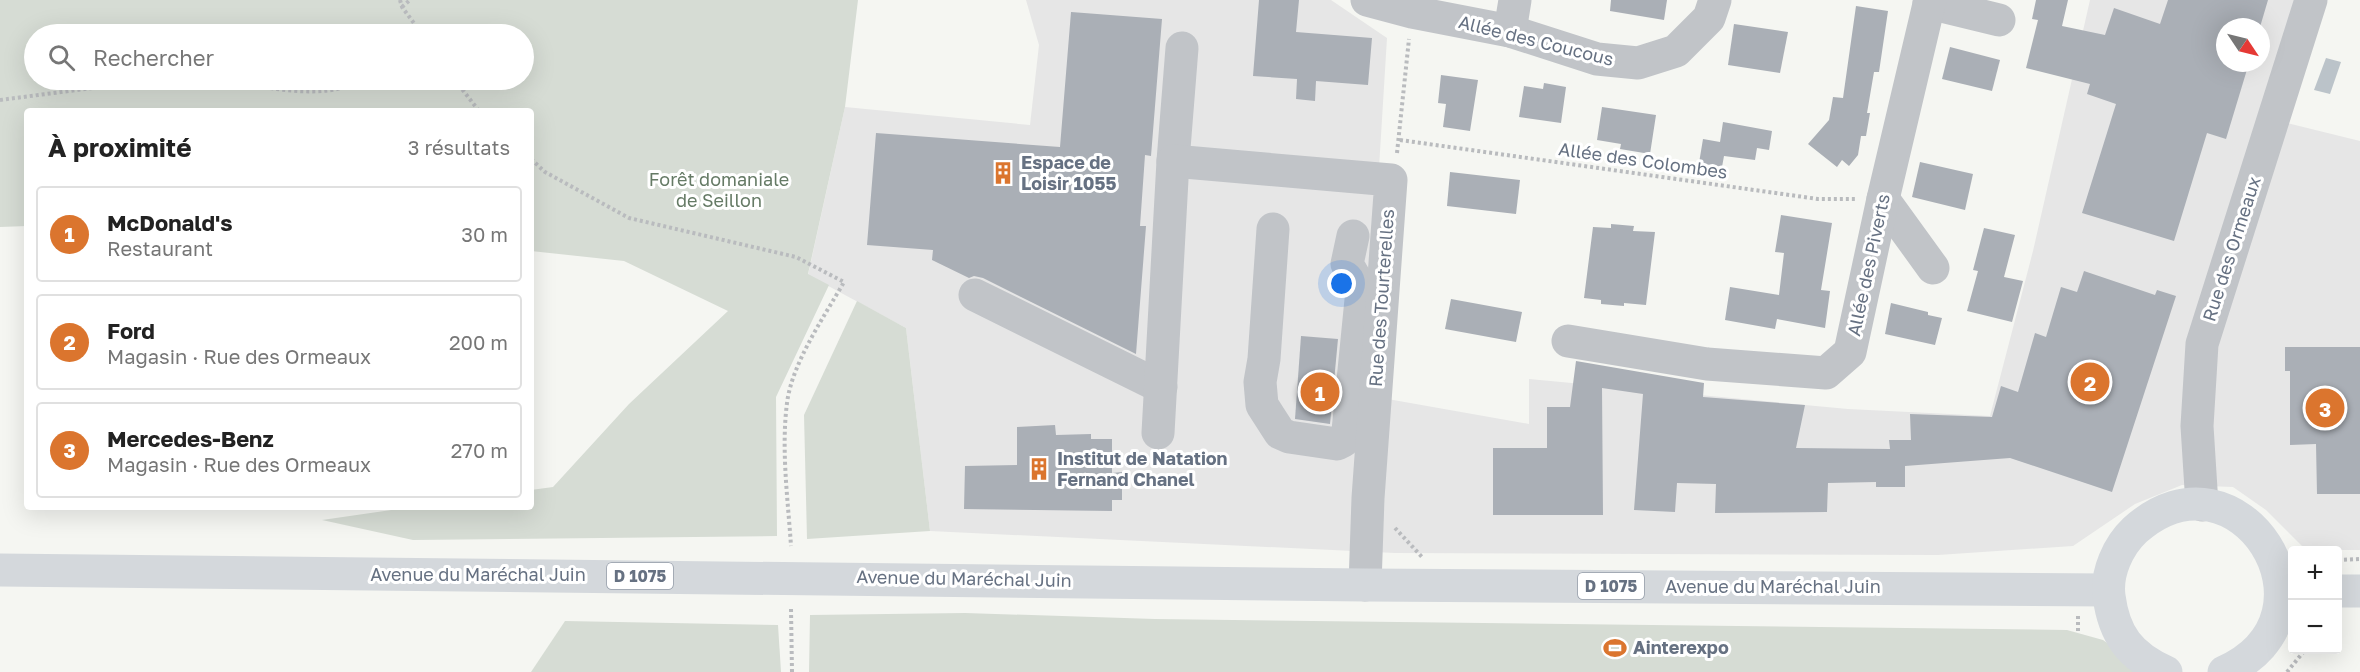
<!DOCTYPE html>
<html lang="fr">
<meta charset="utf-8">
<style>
:root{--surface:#fff;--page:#f6f6f6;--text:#222;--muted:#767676;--line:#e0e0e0;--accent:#db752e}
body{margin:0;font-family:"Golos Text",sans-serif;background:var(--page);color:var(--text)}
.controls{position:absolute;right:18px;bottom:18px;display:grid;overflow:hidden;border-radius:6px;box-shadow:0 6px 24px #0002}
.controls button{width:54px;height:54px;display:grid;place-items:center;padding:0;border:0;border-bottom:2px solid var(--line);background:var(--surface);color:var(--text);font:30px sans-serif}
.compass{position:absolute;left:2216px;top:18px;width:54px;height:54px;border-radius:50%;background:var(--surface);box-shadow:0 6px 24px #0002;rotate:125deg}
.you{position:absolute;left:1342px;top:284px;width:21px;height:21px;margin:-15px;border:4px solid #fff;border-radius:50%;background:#1a73e8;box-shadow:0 0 0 9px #1a73e833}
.badge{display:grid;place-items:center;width:39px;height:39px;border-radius:50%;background:var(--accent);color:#fff;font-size:20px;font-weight:700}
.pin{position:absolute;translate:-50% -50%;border:3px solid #fff;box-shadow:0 2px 6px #0006}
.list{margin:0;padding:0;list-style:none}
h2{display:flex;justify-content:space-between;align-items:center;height:78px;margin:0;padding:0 24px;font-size:26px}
h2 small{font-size:20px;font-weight:400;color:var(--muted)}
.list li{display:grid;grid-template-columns:39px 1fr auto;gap:18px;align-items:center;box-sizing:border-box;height:96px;margin:0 12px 12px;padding:0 12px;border:2px solid var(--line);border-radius:6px}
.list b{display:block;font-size:22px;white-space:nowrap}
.list p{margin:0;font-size:20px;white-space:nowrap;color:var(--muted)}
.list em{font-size:20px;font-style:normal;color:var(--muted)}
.icon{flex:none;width:33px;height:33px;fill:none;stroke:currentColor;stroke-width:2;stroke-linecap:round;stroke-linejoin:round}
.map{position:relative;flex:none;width:2360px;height:672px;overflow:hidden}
.search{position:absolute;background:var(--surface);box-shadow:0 6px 24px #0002;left:24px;top:24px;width:510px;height:66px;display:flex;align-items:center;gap:15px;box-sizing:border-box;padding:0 21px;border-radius:33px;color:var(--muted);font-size:22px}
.panel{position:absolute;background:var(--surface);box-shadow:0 6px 24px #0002;left:24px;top:108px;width:510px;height:402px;border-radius:6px}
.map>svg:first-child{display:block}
.built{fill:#e6e6e6;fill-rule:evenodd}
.green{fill:#d6dcd4;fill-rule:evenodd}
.water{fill:#bbc3c9}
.building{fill:#aaafb6}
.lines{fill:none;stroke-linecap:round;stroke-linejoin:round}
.path{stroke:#b9bbbe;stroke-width:4;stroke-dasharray:3 3;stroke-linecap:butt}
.minor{stroke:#c1c4c8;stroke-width:33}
.major{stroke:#d4d8dc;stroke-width:33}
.labels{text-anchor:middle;stroke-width:6;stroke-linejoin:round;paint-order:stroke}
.shield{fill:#fff;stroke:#949ca8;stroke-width:1.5}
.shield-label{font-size:16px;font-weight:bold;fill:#667182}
.street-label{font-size:18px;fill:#667182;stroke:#fff}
.poi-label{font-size:18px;font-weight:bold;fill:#667182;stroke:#fff;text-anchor:start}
.park-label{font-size:18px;fill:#657a65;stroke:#fff}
</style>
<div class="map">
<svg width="2360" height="672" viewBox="0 0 2360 672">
<rect width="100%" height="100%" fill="#f5f6f2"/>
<path class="built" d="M 1026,0 L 1331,0 L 1387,38 L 1365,395 L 1529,424 L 1529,379 L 1848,409 L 1990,416 L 2033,251 L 2090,0 L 2295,0 L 2258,116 L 2360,141 L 2360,550 L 2306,550 L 2266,510 L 2233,487 L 2182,485 L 2135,504 L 2073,546 L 1938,555 L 1395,553 L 930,531 L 906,328 L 808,275 L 845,107 L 1030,125 L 1039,45 ZM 2225,27 L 2261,27 L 2261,63 L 2225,63 Z"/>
<g class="green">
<path d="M 0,0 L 858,0 L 845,107 L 808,274 L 829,285 L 776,397 L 777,536 L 413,540 L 322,520 L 412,507 L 531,507 L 531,490 L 553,487 L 629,404 L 728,311 L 624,261 L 531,251 L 531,111 L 27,111 L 27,226 L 0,227 ZM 34,34 L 524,34 L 524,80 L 34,80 Z"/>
<path d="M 857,301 L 906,328 L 930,531 L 807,539 L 804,415 Z"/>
<path d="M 965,613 L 1155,619 L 2067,630 L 2103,640 L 2147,672 L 809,672 L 810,615 Z"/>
<path d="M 565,621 L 778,625 L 781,672 L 531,672 Z"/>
</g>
<path class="water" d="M 2326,58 L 2341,62 L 2330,94 L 2314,90 Z"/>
<g class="building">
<path d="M 1259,0 L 1299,0 L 1296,32 L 1372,38 L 1368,85 L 1316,81 L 1315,101 L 1296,99 L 1297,79 L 1253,76 Z"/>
<path d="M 1611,0 L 1667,0 L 1664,20 L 1610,11 Z"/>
<path d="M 2036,0 L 2068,0 L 2062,26 L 2105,35 L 2114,8 L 2160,24 L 2168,0 L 2268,0 L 2260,27 L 2225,27 L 2225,63 L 2249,63 L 2226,139 L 2207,133 L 2174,241 L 2082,213 L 2116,104 L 2087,94 L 2090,84 L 2026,68 L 2038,20 L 2032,19 Z"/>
<path d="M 1856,6 L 1888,11 L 1879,72 L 1874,72 L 1867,113 L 1870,113 L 1866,136 L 1861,136 L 1858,155 L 1849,166 L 1842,160 L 1837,167 L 1808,144 L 1829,120 L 1833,97 L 1843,98 Z"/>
<path d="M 1071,12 L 1162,19 L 1151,156 L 1145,155 L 1140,226 L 1146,226 L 1136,354 L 983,278 L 974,276 L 969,278 L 932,260 L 933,250 L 867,245 L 876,133 L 1060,147 Z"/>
<path d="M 1734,24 L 1788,32 L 1780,73 L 1728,65 Z"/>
<path d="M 1950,47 L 2000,60 L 1992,91 L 1942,79 Z"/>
<path d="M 1441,75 L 1478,80 L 1470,131 L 1443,127 L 1446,104 L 1438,103 Z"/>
<path d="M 1544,83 L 1566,87 L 1561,123 L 1519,117 L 1524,86 L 1543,89 Z"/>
<path d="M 1602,107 L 1656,115 L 1650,154 L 1620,149 L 1621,144 L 1597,140 Z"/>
<path d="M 1723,122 L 1772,131 L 1769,150 L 1757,148 L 1755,160 L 1724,156 L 1722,167 L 1699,163 L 1703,139 L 1720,142 Z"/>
<path d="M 1920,162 L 1973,174 L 1965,210 L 1912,197 Z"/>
<path d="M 1450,172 L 1520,180 L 1516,214 L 1447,206 Z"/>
<path d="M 1781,215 L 1832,223 L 1821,290 L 1830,291 L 1825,328 L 1777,319 L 1775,329 L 1725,320 L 1730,287 L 1779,295 L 1784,253 L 1775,252 Z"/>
<path d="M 1611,224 L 1634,226 L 1633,231 L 1655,232 L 1646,305 L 1624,303 L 1624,306 L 1601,304 L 1601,300 L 1584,298 L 1593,227 L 1611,228 Z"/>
<path d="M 1984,228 L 2015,235 L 2004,277 L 2023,281 L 2012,322 L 1967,311 L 1978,271 L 1973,270 Z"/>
<path d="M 2084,271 L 2155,295 L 2157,290 L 2176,296 L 2112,492 L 2010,458 L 1905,466 L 1905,487 L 1876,487 L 1876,482 L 1828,483 L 1827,512 L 1715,513 L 1716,484 L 1677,483 L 1675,512 L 1634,510 L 1643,394 L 1602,388 L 1603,515 L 1493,515 L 1493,448 L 1547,448 L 1547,407 L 1570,407 L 1576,361 L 1704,383 L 1703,397 L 1805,405 L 1796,448 L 1890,449 L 1889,440 L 1911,440 L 1910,414 L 1992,417 L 2001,386 L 2018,392 L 2035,333 L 2046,337 L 2061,287 L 2077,292 Z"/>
<path d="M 1451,299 L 1522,312 L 1516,342 L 1445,329 Z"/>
<path d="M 1891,303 L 1928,312 L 1928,315 L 1942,318 L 1935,345 L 1885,334 Z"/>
<path d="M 1301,336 L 1338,339 L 1330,424 L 1295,419 Z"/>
<path d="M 2285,347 L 2360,347 L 2360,494 L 2317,494 L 2316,444 L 2290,445 L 2290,371 L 2285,371 Z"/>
<path d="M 1055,425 L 1056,435 L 1091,434 L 1091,439 L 1112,439 L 1112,473 L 1122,472 L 1122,500 L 1112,500 L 1112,511 L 964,509 L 965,466 L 1017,465 L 1017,427 Z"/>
</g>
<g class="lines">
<g class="path">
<path d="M 400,0 L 402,7 L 422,34"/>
<path d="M 402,7 L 410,0"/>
<path d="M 217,80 C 259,85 324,103 361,80"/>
<path d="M 455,80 L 479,111"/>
<path d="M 0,100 L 154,80"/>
<path d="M 1400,140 L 1818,199 L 1855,199"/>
<path d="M 1397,153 L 1409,39"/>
<path d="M 531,159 L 545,172 L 629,218 L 796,257 L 844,282 C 824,317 792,363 787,403 C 781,450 788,500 791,546"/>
<path d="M 1395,528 L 1423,558"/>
<path d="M 2338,560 L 2360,559"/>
<path d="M 791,609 L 792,672"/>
<path d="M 2078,631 L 2078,616"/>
<path d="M 2287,672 L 2305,650"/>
</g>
<g class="minor">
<path d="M 1367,0 L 1412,12 L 1510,31 L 1597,59 L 1638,63 L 1676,51 L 1709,18 L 1715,0"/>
<path d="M 1929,3 L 1999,20"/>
<path d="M 1510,31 L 1515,0"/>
<path d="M 1173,161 L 1182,48"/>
<path d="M 1883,199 L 1933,268"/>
<path d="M 1273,229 L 1264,359 L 1260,382 L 1262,405 L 1280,433 L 1289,437 L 1337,444 L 1343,441 L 1348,431 L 1362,290 L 1347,264 L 1353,236"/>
<path d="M 975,295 L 1161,387"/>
<path d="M 1568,341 L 1707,364 L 1826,373 L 1850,352 L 1883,199 L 1930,0"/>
<path d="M 1158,433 L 1173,161 L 1391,180 L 1368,498 L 1365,585"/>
<path d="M 2202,505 L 2197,426 L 2202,344 L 2311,0"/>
</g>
<g class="major">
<path d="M 0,570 L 1365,585 L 2108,590"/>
<path d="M 2338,591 L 2360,591"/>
<path d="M 2166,672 C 2130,656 2114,635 2109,596 C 2106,573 2118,546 2135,530 C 2238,438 2351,615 2224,672"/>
</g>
</g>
<defs>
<g id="building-bare" transform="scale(1.8)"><path d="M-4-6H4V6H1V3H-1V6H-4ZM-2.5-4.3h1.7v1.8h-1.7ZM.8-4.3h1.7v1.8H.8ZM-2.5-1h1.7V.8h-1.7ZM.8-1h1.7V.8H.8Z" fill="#db752e" stroke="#fff" stroke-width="2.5" paint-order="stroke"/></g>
<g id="stadium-bare" transform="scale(1.8)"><path d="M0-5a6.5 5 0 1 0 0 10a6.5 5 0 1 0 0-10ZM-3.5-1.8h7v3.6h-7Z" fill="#db752e" stroke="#fff" stroke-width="2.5" paint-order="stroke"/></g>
</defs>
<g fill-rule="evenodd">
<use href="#building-bare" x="1003" y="173"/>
<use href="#building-bare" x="1039" y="469"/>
<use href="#stadium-bare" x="1615" y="648"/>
</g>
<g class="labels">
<g class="shield">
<rect x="607" y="563" width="66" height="26" rx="4.5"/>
<rect x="1578" y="573" width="66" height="26" rx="4.5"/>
</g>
<g class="shield-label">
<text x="640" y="582">D 1075</text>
<text x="1611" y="592">D 1075</text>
</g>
<g class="street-label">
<text transform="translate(1536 41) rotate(14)" y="6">Allée des Coucous</text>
<text transform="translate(1643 161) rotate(8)" y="6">Allée des Colombes</text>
<text transform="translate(2232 249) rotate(-72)" y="6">Rue des Ormeaux</text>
<text transform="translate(1869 265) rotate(-78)" y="6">Allée des Piverts</text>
<text transform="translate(1382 298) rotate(-86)" y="6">Rue des Tourterelles</text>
<text x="478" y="581">Avenue du Maréchal Juin</text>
<text transform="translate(964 579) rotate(1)" y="6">Avenue du Maréchal Juin</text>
<text x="1773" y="593">Avenue du Maréchal Juin</text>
</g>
<g class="poi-label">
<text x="1021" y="169">Espace de<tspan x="1021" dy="21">Loisir 1055</tspan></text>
<text x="1057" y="465">Institut de Natation<tspan x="1057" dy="21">Fernand Chanel</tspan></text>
<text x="1633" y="654">Ainterexpo</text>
</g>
<g class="park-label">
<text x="719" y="186">Forêt domaniale<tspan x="719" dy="21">de Seillon</tspan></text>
</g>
</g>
</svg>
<div class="controls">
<button>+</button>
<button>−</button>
</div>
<svg class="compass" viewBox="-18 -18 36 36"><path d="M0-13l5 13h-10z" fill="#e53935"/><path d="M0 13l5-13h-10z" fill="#767676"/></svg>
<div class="you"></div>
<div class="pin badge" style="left:1320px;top:392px">1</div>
<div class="pin badge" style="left:2090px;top:382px">2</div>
<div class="pin badge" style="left:2325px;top:408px">3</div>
<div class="search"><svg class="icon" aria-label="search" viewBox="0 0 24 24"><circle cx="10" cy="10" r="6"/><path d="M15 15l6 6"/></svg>Rechercher</div>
<section class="panel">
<h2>À proximité<small>3 résultats</small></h2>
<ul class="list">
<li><span class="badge">1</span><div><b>McDonald's</b><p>Restaurant</p></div><em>30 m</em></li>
<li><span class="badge">2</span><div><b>Ford</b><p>Magasin · Rue des Ormeaux</p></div><em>200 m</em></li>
<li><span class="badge">3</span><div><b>Mercedes-Benz</b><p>Magasin · Rue des Ormeaux</p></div><em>270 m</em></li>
</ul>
</section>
</div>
